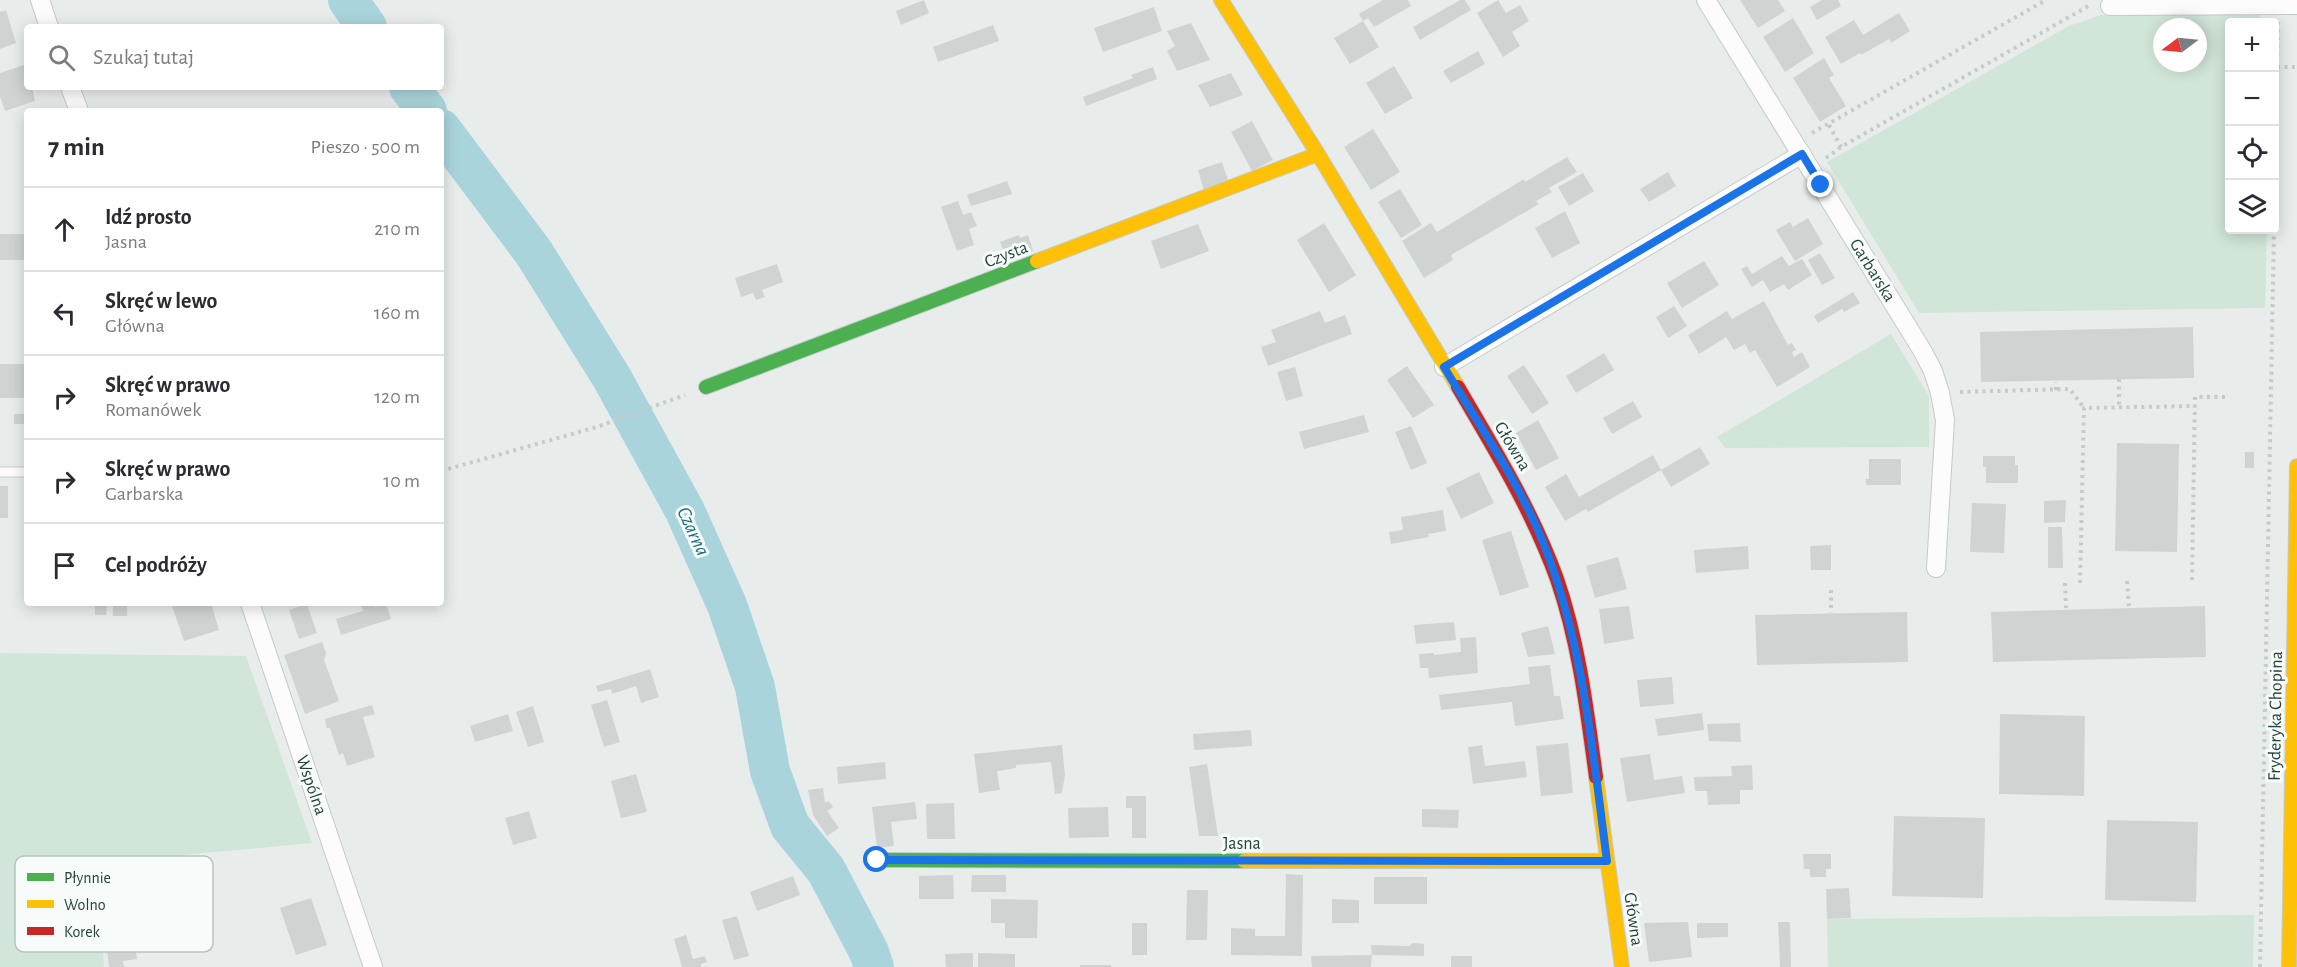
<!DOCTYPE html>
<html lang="pl">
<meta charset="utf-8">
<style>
:root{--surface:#fff;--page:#f2f2f3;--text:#2b2b33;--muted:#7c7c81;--line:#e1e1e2}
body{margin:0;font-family:"Alegreya Sans",sans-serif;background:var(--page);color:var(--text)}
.controls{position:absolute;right:18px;top:18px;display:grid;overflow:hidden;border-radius:6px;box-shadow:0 3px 15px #0003}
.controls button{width:54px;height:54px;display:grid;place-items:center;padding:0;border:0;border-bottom:2px solid var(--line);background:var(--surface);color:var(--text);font:30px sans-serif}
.compass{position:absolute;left:2153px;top:18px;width:54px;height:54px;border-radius:50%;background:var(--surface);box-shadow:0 3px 15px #0003;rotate:254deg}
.stop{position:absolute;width:18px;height:18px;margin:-14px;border:4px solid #1a73e8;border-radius:50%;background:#fff}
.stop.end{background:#1a73e8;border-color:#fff;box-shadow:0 2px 6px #0008}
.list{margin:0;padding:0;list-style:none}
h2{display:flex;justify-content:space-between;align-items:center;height:78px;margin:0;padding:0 24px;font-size:26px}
h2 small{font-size:20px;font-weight:400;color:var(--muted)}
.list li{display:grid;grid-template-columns:39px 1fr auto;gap:18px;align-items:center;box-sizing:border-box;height:84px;padding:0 24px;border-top:2px solid var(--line)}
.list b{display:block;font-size:22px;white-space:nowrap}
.list p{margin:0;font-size:20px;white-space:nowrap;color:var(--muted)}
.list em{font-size:20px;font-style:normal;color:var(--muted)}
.icon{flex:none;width:33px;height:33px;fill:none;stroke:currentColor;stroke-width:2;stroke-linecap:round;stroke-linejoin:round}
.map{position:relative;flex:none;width:2297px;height:967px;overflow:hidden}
.search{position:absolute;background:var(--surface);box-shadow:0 3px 15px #0003;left:24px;top:24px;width:420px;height:66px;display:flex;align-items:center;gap:15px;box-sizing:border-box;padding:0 21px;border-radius:6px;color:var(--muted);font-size:22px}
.panel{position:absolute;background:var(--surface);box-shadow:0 3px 15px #0003;left:24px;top:108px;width:420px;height:498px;border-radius:6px}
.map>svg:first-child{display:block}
.green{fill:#d1e6d8;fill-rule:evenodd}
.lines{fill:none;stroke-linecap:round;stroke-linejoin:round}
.river{stroke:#a9d4db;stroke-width:40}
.building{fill:#cfd4d2}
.lane-casing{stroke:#c5cac8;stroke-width:11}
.street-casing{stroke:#c5cac8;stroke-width:20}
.fast-casing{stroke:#c3cbc8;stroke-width:16}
.slow-casing{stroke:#c3cbc8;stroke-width:16}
.jam-casing{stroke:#c3cbc8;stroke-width:16}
.path{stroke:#c3ccca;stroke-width:4;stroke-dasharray:3 4.5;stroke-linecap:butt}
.lane{stroke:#fcfcfc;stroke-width:9}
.street{stroke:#fcfcfc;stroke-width:18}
.fast{stroke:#4caf50;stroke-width:14}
.slow{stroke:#ffc107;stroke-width:14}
.jam{stroke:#c62828;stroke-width:14}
.route{stroke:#1a73e8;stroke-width:8}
.labels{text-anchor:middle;stroke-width:6;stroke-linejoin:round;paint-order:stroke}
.street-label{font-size:18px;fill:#24423a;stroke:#f7fbf9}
.water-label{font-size:20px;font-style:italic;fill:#1c6f80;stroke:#f7fbf9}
.key{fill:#f7fbf9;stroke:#b8c4c0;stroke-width:1.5}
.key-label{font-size:16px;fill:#24423a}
</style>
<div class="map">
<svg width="2297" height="967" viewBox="0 0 2297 967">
<rect width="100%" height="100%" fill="#e8edeb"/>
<g class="green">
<path d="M 2258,14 L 2263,22 L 2230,22 L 2230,230 L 2267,230 L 2265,308 L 1919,313 L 1827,162 L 2069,26 L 2101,15 ZM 2162,27 L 2198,27 L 2198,63 L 2162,63 Z"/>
<path d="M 1891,334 L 1929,396 L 1929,447 L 1725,448 L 1717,437 Z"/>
<path d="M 0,653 L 246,656 L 312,843 L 183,855 L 184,880 L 99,889 L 104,967 L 0,967 Z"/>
<path d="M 2254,915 L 2253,967 L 1828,967 L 1827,919 Z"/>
</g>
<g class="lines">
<g class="river">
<path d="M 348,0 L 367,27"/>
<path d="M 409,87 L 427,111"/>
<path d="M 441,129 L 534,253 L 612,378 L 685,511 L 727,605 L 755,687 L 770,771 L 790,826 L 826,870 L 869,952 L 874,967"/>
</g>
</g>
<g class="building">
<path d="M 924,0 L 929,13 L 901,25 L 896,11 Z"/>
<path d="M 1383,0 L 1408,0 L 1411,6 L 1374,27 L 1368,18 L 1363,21 L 1359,14 Z"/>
<path d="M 1460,0 L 1465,0 L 1471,10 L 1420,40 L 1413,27 Z"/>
<path d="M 1498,0 L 1506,13 L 1520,5 L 1529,21 L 1512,32 L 1520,46 L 1503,57 L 1477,13 Z"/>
<path d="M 1740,0 L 1778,0 L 1785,11 L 1758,28 Z"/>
<path d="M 1822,0 L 1838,0 L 1841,6 L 1817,20 L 1810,7 Z"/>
<path d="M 1154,7 L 1162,31 L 1103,52 L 1094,28 Z"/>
<path d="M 6,10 L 16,43 L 0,49 L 0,12 Z"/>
<path d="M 1899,13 L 1910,31 L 1891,43 L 1889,39 L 1861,55 L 1860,53 L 1841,64 L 1825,37 L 1854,20 L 1863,35 Z"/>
<path d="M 1793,18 L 1814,53 L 1785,72 L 1763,37 Z"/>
<path d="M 1363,21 L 1379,47 L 1350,64 L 1334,38 Z"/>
<path d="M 1191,23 L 1210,60 L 1177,71 L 1167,51 L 1175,46 L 1167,31 Z"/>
<path d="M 993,25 L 999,41 L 938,62 L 933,47 Z"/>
<path d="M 1478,51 L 1485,64 L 1451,83 L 1443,71 Z"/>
<path d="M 1824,58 L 1834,75 L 1829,78 L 1846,106 L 1820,122 L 1793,78 Z"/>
<path d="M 24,65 L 27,75 L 27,87 L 32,87 L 35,101 L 5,111 L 0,96 L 0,73 Z"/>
<path d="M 1394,66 L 1413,98 L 1385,114 L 1366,83 Z"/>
<path d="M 1153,67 L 1157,79 L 1086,106 L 1083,97 L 1133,78 L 1131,75 Z"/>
<path d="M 1231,73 L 1243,95 L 1210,107 L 1198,85 Z"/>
<path d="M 1252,121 L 1273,160 L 1252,171 L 1231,132 Z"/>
<path d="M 1373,129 L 1400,172 L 1371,190 L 1344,147 Z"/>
<path d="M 1567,157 L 1577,172 L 1549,188 L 1552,192 L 1536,201 L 1539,204 L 1451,255 L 1453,260 L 1424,278 L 1402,241 L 1431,223 L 1437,232 L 1524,179 L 1525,182 Z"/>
<path d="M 1222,162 L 1229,183 L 1204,191 L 1198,170 Z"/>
<path d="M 1668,172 L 1676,186 L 1649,202 L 1640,189 Z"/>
<path d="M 1583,173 L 1594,191 L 1569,206 L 1558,187 Z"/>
<path d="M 1007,181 L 1012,194 L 971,206 L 967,195 Z"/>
<path d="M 1400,189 L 1422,225 L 1401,238 L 1378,202 Z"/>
<path d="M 958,201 L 963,215 L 971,212 L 977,226 L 969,229 L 974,245 L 957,251 L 941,207 Z"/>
<path d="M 1565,211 L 1580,243 L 1552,258 L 1535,228 Z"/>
<path d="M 1808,218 L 1823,244 L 1795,261 L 1776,230 L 1790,222 L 1793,227 Z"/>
<path d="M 1324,223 L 1356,275 L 1329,292 L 1297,240 Z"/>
<path d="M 1198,224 L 1209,251 L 1161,269 L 1151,241 Z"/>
<rect x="0" y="234" width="25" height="26"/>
<path d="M 1019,235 L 1020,238 L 1028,235 L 1033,251 L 1007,260 L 1000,242 Z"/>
<path d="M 1820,253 L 1835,278 L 1822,285 L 1808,260 Z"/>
<path d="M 1782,256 L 1789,266 L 1802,259 L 1812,275 L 1788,290 L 1784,284 L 1770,292 L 1763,280 L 1752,287 L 1741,269 L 1747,266 L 1752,274 Z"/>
<path d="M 1704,261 L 1719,285 L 1682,308 L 1667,283 Z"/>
<path d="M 777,264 L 783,282 L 762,290 L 765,297 L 756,300 L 753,293 L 741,297 L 735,278 Z"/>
<path d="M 1853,292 L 1860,303 L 1844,312 L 1842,309 L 1818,323 L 1814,316 Z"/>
<path d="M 1764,301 L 1788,345 L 1792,343 L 1796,350 L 1792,352 L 1794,357 L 1802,352 L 1810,367 L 1777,387 L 1755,350 L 1750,353 L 1745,344 L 1734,350 L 1726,337 L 1699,354 L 1688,335 L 1727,311 L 1732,319 Z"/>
<path d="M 1674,306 L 1687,326 L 1668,338 L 1656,317 Z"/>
<path d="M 1320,311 L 1325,323 L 1345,315 L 1352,334 L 1268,366 L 1261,347 L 1276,342 L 1271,330 Z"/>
<path d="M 2193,327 L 2194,378 L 1981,382 L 1980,332 Z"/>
<path d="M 1604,353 L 1614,370 L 1576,393 L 1566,376 Z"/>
<rect x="0" y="364" width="27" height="34"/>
<path d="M 1524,365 L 1549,403 L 1532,414 L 1507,376 Z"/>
<path d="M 1407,366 L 1434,405 L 1413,418 L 1387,380 Z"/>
<path d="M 1295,367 L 1303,396 L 1286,401 L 1277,372 Z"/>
<path d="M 1633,401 L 1642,417 L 1612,434 L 1603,418 Z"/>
<rect x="14" y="414" width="13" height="10"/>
<path d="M 1364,415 L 1369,432 L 1304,449 L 1299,432 Z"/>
<path d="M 1538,420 L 1559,458 L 1536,470 L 1516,433 Z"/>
<path d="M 1411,426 L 1427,463 L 1411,470 L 1395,432 Z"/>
<path d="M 2117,443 L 2179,444 L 2177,552 L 2115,551 Z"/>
<path d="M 1700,447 L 1710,464 L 1671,487 L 1661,470 Z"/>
<rect x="2245" y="452" width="9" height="16"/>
<path d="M 1653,455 L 1661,470 L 1588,512 L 1586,509 L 1565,521 L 1545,487 L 1566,474 L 1579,497 Z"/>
<path d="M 1983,456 L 2015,456 L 2015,465 L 2018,465 L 2018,483 L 1986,483 L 1986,467 L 1983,467 Z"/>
<path d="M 1869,459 L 1901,459 L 1901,485 L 1866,485 L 1866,479 L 1869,479 Z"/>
<path d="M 1479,472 L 1494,503 L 1461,519 L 1446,488 Z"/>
<rect x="0" y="486" width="8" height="32"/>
<path d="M 2066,500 L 2065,522 L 2044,523 L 2044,501 Z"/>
<path d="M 1972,503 L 2006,504 L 2004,553 L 1970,552 Z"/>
<path d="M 1443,510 L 1446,531 L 1428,534 L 1429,537 L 1391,544 L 1389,532 L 1403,530 L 1401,517 Z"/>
<path d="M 2048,527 L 2062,527 L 2063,568 L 2048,568 Z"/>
<path d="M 1511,531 L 1529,587 L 1500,596 L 1482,540 Z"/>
<path d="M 1831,545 L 1831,570 L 1811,570 L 1810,546 Z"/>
<path d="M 1748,546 L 1749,569 L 1696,573 L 1694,550 Z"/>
<path d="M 1618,557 L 1627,589 L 1595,598 L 1586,566 Z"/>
<path d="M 95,603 L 147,603 L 147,606 L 127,606 L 127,616 L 113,616 L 113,606 L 107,606 L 106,615 L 95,615 Z"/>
<path d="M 171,603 L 211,603 L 219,630 L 184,641 Z"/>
<path d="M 366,603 L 373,603 L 375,607 L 386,604 L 391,619 L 341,635 L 336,619 L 363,611 L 361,605 Z"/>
<path d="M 307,604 L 317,633 L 299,639 L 289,610 Z"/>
<path d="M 1629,606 L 1634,639 L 1604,644 L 1599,609 Z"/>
<path d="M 2205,606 L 2206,657 L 1993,662 L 1991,612 Z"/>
<path d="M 1907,612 L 1908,662 L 1757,665 L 1755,615 Z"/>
<path d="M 1454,622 L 1456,640 L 1416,644 L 1414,625 Z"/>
<path d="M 1548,626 L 1555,654 L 1528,657 L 1521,633 Z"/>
<path d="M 1476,637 L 1478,673 L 1429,678 L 1428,668 L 1420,668 L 1419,654 L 1434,653 L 1434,655 L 1461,652 L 1460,638 Z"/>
<path d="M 322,642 L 326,653 L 324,660 L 339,701 L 305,714 L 284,655 Z"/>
<path d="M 1550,665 L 1554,696 L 1560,696 L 1564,719 L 1515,726 L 1512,702 L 1441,710 L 1439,695 L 1530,684 L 1528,667 Z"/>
<path d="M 650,669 L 659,697 L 641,703 L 636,686 L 612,694 L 611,689 L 598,692 L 596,686 Z"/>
<path d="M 1672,677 L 1674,704 L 1640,707 L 1637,680 Z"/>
<path d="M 607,700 L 620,742 L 604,747 L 591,705 Z"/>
<path d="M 372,705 L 375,714 L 363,717 L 375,757 L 347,766 L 343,753 L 339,755 L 330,728 L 327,728 L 325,719 Z"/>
<path d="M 533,706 L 544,742 L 528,747 L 516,712 Z"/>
<path d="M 1702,713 L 1704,730 L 1658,736 L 1655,719 Z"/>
<path d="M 508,714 L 513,731 L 475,742 L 470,726 Z"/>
<path d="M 2000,714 L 2085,716 L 2084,796 L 1999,794 Z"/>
<path d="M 1740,723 L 1741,742 L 1709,741 L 1707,724 Z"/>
<path d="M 1251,730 L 1252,746 L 1194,750 L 1193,734 Z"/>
<path d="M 1568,743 L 1573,793 L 1541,796 L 1536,746 Z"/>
<path d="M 1062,745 L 1065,775 L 1062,793 L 1055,794 L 1051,762 L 1016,765 L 1016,768 L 997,771 L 1000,790 L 979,793 L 974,754 Z"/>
<path d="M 1482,745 L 1485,766 L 1525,761 L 1527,777 L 1473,784 L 1468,747 Z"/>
<path d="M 1650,754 L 1654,780 L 1682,776 L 1685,793 L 1627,802 L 1620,758 Z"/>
<path d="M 885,762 L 886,779 L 838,784 L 837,767 Z"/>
<path d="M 1207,764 L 1218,836 L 1199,836 L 1189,767 Z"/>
<path d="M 1752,765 L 1753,790 L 1740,790 L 1740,804 L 1708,805 L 1707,791 L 1695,791 L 1694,777 L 1732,776 L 1731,766 Z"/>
<path d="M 636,774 L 647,812 L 621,818 L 611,781 Z"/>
<path d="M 823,788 L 825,803 L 829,801 L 833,807 L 827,811 L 839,828 L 827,836 L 813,815 L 808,790 Z"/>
<path d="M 1126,796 L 1146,796 L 1146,838 L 1132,838 L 1132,808 L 1126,808 Z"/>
<path d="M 915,802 L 917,819 L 891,822 L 894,846 L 877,848 L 872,807 Z"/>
<path d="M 954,803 L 955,839 L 927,839 L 926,804 Z"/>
<path d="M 1108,807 L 1109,837 L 1069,838 L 1068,808 Z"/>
<path d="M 1422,809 L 1459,810 L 1458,828 L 1422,827 Z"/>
<path d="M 529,811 L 537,838 L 513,845 L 505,818 Z"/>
<path d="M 1894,816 L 1985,818 L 1983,898 L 1892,896 Z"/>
<path d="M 2107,820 L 2198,822 L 2196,902 L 2105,900 Z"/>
<path d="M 1803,854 L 1831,854 L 1831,869 L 1826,869 L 1826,877 L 1810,877 L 1810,869 L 1804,869 Z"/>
<path d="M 1286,874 L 1303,875 L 1302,956 L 1231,955 L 1231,928 L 1255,929 L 1255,936 L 1285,936 Z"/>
<path d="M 953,875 L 954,899 L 919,899 L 919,876 Z"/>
<path d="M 972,875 L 1006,875 L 1006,892 L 971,892 Z"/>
<path d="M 793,876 L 800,895 L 757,911 L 750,892 Z"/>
<rect x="1374" y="877" width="53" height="27"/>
<path d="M 1849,888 L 1851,918 L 1827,919 L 1826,889 Z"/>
<path d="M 1187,890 L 1208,890 L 1207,940 L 1186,940 Z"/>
<path d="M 311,898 L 327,945 L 296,955 L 280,908 Z"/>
<path d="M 991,899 L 1038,900 L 1037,938 L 1005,938 L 1005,923 L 991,923 Z"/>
<path d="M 1332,899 L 1359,900 L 1359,923 L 1332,923 Z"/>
<path d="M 737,916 L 749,956 L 734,960 L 722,920 Z"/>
<path d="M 1688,922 L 1692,957 L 1649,962 L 1644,923 Z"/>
<path d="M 1778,922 L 1790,922 L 1791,967 L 1780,967 Z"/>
<rect x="1132" y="923" width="15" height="32"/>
<path d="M 1697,923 L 1728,923 L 1728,937 L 1697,938 Z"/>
<path d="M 686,935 L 693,959 L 705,956 L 707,962 L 701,964 L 701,967 L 682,967 L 674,939 Z"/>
<path d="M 134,938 L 137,959 L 123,961 L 124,967 L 109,967 L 106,941 Z"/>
<path d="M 1413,943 L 1424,944 L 1424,956 L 1372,955 L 1371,945 L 1409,946 Z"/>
<path d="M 973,953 L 973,967 L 946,967 L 945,954 Z"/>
<path d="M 978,953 L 1015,954 L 1015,967 L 978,967 Z"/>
<path d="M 1372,955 L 1371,967 L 1312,967 L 1311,956 Z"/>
<rect x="1451" y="956" width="21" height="11"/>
<rect x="1080" y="965" width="31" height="2"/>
</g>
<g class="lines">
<g class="lane-casing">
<path id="lane" d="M 0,472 L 27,472"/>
</g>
<g class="street-casing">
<g id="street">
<path d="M 40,0 L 49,27"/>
<path d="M 1706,0 L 1922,350 L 1933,371 L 1940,393 L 1945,420 L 1936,568"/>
<path d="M 2110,6 L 2297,5"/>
<path d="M 70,87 L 79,111"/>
<path d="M 1444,367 L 1802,154"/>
<path d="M 250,603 L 373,967"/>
</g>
</g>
<g class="fast-casing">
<g id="fast">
<path d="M 706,387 L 1037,261"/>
<path d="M 877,860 L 1244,861"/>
</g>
</g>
<g class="slow-casing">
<g id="slow">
<path d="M 1221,0 L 1318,154 L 1458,387"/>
<path d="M 1037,261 L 1318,154"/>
<path d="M 1596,777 L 1622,967"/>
<path d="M 1244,861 L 1607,861"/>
<path d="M 2289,967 L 2297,466"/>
</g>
</g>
<g class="jam-casing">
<path id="jam" d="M 1458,387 C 1495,450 1532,510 1557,579 C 1579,643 1587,710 1596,777"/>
</g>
<g class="path">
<path d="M 2277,67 L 2297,67"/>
<path d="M 1829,125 L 1841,147"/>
<path d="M 1812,133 L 2046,0"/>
<path d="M 1826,158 L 1841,147 L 2092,4"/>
<path d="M 2274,205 L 2278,22"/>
<path d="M 2119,379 L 2119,407"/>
<path d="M 2056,390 L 2056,382"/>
<path d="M 1960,392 L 2070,389 L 2084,408"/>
<path d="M 441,471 L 597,427 L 685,395"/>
<path d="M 2192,580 L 2195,397 L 2226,397"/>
<path d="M 2127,581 L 2129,606"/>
<path d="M 2065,583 L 2066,608"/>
<path d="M 2080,583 L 2084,408 L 2195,406"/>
<path d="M 1831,590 L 1831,613"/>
<path d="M 2260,967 L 2274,230"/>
</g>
<use href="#lane" class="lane"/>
<use href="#street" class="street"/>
<use href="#fast" class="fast"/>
<use href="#slow" class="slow"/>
<use href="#jam" class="jam"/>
</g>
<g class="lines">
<path class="route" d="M 877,860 L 1607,861 C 1592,748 1583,633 1537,528 C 1512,472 1476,420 1444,367 L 1802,154 L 1821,185"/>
</g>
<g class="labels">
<g class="street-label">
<text transform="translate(1006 254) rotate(-21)" y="6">Czysta</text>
<text transform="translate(1873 270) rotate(58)" y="6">Garbarska</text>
<text transform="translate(1513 446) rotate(59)" y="6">Główna</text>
<text transform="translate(2275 716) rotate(-89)" y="6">Fryderyka Chopina</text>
<text transform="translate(312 785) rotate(71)" y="6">Wspólna</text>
<text x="1242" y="849">Jasna</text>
<text transform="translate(1634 919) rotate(82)" y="6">Główna</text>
</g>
<g class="water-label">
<text transform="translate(694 531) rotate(65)" y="7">Czarna</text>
</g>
</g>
<rect x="15" y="856" width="198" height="96" rx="9" class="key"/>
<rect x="27" y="873" width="27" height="8" fill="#4caf50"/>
<rect x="27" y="900" width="27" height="8" fill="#ffc107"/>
<rect x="27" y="927" width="27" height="8" fill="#c62828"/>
<g class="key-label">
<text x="64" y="883">Płynnie</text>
<text x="64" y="910">Wolno</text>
<text x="64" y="937">Korek</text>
</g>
</svg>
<div class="controls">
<button>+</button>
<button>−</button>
<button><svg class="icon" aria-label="locate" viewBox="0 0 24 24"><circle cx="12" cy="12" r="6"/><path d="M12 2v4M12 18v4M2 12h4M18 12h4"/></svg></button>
<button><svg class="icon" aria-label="layers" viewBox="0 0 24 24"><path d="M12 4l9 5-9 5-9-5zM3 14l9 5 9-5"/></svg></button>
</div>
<svg class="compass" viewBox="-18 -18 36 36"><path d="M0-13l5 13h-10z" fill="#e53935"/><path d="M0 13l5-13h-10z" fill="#7c7c81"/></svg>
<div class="stop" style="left:877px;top:860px"></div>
<div class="stop end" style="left:1821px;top:185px"></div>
<div class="search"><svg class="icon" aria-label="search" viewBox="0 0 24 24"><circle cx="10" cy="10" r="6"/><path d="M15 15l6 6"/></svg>Szukaj tutaj</div>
<section class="panel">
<h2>7 min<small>Pieszo · 500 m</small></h2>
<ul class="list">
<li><svg class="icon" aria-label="ahead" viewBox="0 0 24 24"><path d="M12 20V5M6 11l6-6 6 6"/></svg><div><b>Idź prosto</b><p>Jasna</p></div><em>210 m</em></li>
<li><svg class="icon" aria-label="left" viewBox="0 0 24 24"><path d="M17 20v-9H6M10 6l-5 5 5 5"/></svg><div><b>Skręć w lewo</b><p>Główna</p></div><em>160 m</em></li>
<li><svg class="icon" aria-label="right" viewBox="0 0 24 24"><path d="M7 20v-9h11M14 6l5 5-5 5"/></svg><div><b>Skręć w prawo</b><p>Romanówek</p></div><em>120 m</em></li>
<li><svg class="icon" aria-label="right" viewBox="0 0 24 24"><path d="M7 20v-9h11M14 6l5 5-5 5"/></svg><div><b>Skręć w prawo</b><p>Garbarska</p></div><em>10 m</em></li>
<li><svg class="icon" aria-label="arrive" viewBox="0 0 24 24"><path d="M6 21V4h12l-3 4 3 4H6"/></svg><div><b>Cel podróży</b></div></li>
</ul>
</section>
</div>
